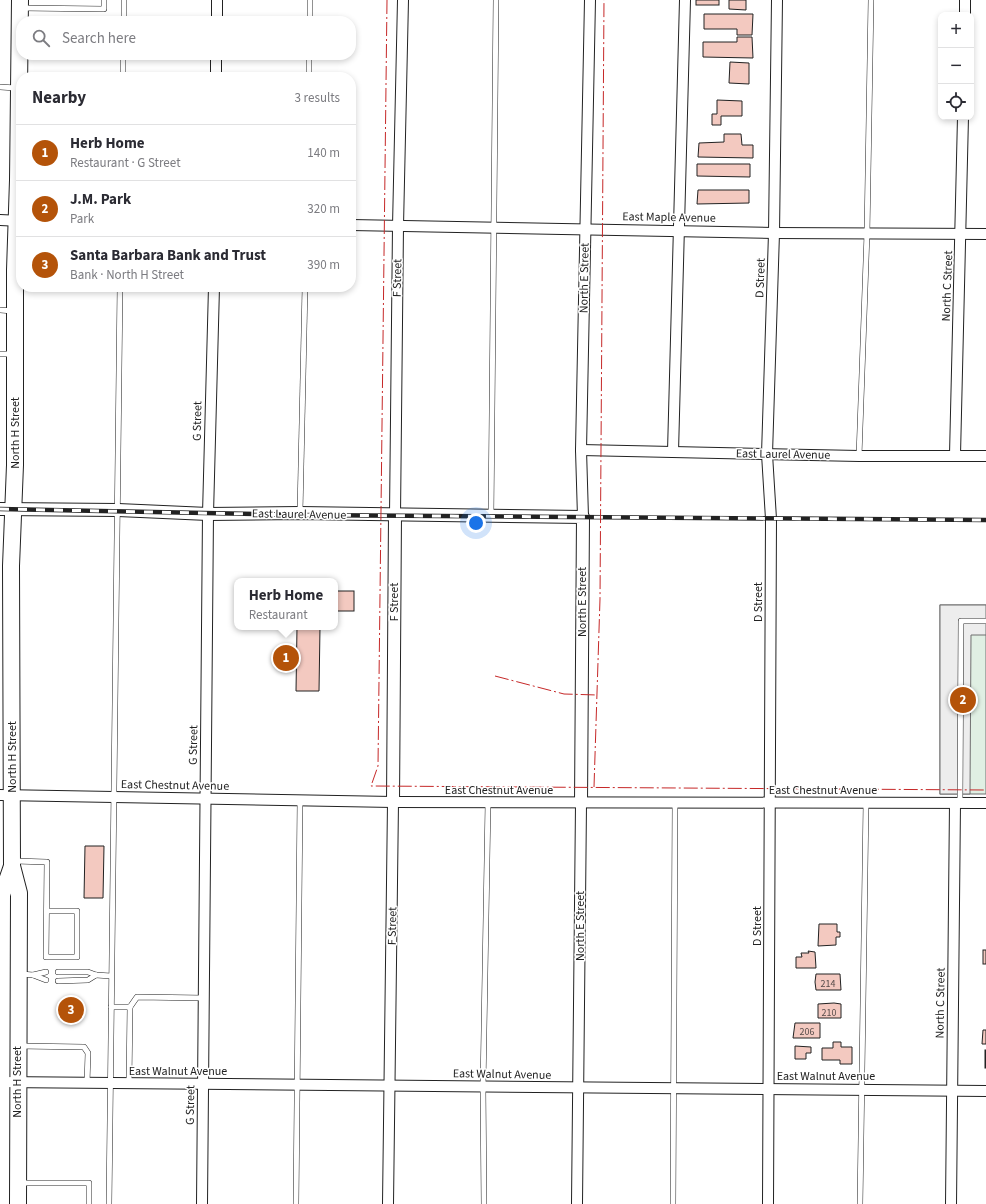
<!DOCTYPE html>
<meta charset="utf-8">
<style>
:root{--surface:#fff;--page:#f2f2f3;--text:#2b2b33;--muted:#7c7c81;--line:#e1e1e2;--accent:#b45309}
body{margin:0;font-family:"Source Sans 3",sans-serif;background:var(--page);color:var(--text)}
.controls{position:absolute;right:12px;top:12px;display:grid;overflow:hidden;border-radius:8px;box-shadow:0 2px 6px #0003}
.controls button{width:36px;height:36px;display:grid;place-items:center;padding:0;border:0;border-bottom:1px solid var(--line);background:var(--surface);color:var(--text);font:20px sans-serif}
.you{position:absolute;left:476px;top:523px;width:14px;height:14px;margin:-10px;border:3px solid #fff;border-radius:50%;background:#1a73e8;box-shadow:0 0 0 6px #1a73e833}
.badge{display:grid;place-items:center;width:26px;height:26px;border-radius:50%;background:var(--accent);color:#fff;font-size:13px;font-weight:700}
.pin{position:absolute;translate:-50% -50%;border:2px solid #fff;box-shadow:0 1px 4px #0006}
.popup{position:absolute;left:234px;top:578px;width:104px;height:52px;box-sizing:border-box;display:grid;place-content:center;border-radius:8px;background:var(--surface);filter:drop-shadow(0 1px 3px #0005);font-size:13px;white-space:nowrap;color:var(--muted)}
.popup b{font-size:15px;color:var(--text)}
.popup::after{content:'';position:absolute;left:50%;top:100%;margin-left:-8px;border:8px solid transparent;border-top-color:var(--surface)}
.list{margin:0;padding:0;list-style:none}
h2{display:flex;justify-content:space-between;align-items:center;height:52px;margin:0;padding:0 16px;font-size:17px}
h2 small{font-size:13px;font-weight:400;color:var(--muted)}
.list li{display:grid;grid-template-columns:26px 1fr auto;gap:12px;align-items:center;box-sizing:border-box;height:56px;padding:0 16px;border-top:1px solid var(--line)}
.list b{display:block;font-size:15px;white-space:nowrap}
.list p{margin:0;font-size:13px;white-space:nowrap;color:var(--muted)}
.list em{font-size:13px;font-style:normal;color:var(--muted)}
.icon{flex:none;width:22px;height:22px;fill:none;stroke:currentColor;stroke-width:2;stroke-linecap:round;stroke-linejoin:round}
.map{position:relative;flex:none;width:986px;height:1204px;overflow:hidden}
.search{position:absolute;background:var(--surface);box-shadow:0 2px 6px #0003;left:16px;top:16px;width:340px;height:44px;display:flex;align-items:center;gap:10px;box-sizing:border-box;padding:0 14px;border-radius:16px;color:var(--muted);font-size:15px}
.panel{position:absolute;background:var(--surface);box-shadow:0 2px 6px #0003;left:16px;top:72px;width:340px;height:220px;border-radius:16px}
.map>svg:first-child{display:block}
.green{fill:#e0efe3;stroke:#6f6f6f}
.parking{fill:#ededed;stroke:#6f6f6f}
.building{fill:#f3c9c0;stroke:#222}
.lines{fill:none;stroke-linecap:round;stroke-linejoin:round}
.service-casing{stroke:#222;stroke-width:6}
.minor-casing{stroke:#222;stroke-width:12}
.tertiary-casing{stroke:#222;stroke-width:14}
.trunk-casing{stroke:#222;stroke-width:18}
.service{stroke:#fff;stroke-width:5}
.minor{stroke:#fff;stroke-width:10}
.tertiary{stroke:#fff;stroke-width:12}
.trunk{stroke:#fff;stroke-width:16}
.rail-casing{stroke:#222;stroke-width:4.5}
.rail{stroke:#fff;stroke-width:3;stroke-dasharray:9;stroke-linecap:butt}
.power{stroke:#c62828;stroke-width:1;stroke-dasharray:14 3 2 3;stroke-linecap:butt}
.labels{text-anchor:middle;stroke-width:3;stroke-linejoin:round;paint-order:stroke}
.number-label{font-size:10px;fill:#564c4a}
.street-label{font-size:12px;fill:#222;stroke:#fff}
</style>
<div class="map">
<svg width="986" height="1204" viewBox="0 0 986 1204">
<rect width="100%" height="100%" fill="#fff"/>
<rect class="green" x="940" y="605" width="46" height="189"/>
<path class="parking" d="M 940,605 L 986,605 L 986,635 L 971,635 L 970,794 L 940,794 Z"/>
<g class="building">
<rect x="696" y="0" width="23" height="5"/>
<path d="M 729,0 L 746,0 L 746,10 L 729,9 Z"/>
<path d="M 704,14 L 753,14 L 752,35 L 737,35 L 737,29 L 704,29 Z"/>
<path d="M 737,37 L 752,37 L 753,58 L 703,57 L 703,42 L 737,42 Z"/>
<path d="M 730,62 L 749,63 L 749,84 L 729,83 Z"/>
<path d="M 717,100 L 742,101 L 742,116 L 721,116 L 721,125 L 712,125 L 712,114 L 717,114 Z"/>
<path d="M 724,134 L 741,134 L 742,145 L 753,145 L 753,158 L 698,157 L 699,143 L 724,142 Z"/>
<path d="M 697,164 L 750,164 L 750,177 L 697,176 Z"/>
<path d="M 698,190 L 749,190 L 749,203 L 697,204 Z"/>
<rect x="335" y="591" width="19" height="20"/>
<path d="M 297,627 L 320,627 L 319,691 L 296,691 Z"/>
<path d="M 85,846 L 104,846 L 103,898 L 84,898 Z"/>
<path d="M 819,924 L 837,924 L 837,932 L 840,932 L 840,937 L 836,937 L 836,945 L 818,946 Z"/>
<rect x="983" y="950" width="3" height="14"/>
<path d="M 808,951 L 815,952 L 816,968 L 796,968 L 796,957 L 802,957 L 801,953 L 809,953 Z"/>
<path d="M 816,974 L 840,974 L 841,990 L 816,990 L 815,982 Z"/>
<path d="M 834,1003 L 841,1004 L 841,1018 L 818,1018 L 818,1004 Z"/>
<path d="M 795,1023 L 820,1023 L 820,1038 L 793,1038 Z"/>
<path d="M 983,1030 L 986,1030 L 986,1044 L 982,1044 Z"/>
<path d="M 833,1042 L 841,1042 L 841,1047 L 852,1047 L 852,1064 L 840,1064 L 840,1060 L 822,1060 L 822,1048 L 833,1048 Z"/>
<path d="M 795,1046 L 811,1047 L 811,1053 L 806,1053 L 806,1059 L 795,1059 Z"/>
<rect x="985" y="1050" width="1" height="18"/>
</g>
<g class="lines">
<g class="service-casing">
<g id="service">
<path d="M 21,8 L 104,9 L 104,0"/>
<path d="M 124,21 L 124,0"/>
<path d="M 310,21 L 310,0"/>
<path d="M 123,77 L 123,55"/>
<path d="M 309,77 L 309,55"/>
<path d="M 0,87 L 16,88"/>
<path d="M 0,310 L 13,311"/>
<path d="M 0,354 L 12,354"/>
<path d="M 859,456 L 867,233 L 871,0"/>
<path d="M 300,512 L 305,287"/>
<path d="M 491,515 L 496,0"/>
<path d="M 960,803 L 961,621 L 986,621"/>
<path d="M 15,861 L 47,862 L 46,957 L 77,957 L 77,911 L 47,911"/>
<path d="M 58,972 L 88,972 L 96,975 L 111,976"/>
<path d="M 21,974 L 33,975 L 46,972"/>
<path d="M 33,975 L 46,980"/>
<path d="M 58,981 L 88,980 L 96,975"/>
<path d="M 111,1007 L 130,1007 L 129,1083"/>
<path d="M 130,1007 L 137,997 L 204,998"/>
<path d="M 20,1046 L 84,1047 L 88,1053 L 87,1083"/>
<path d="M 21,1183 L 89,1183 L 89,1204"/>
<path d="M 109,1204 L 120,287"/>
<path d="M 296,1204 L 300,801"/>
<path d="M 484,1204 L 483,1087 L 488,803"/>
<path d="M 673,1204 L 675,803"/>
<path d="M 860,1204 L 866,803"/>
</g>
</g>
<g class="minor-casing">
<g id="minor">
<path d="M 965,15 L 965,0"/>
<path d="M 217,21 L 217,0"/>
<path d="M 216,77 L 216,55"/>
<path d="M 0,220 L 21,221"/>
<path d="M 351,225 L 774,233 L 986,234"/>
<path d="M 581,450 L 859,456 L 986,456"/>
<path d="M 673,452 L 685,0"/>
<path d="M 955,455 L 963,117"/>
<path d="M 395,515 L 398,226 L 403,0"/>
<path d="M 583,517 L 581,450 L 590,0"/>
<path d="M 0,795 L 393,802 L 986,803"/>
<path d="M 0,1082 L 986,1091"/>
<path d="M 202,1204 L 208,514 L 214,287"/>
<path d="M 388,1204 L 393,802"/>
<path d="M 577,1204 L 581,804"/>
<path d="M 768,1204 L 771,519 L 767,454 L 774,233 L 777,0"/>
<path d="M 951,1204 L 955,803"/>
</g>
</g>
<g class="tertiary-casing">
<g id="tertiary">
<path d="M 0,509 L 118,510 L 208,514 L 300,513 L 583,517 L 581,804"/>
<path d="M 393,802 L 395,515"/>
</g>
</g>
<g class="trunk-casing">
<g id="trunk">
<path d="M 1,1204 L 2,895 L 12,866"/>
<path d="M 18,1204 L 19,893 L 12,866 L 11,566 L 15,465 L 15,270 L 18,180 L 20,0"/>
</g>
</g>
<use href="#service" class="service"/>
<use href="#minor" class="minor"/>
<use href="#tertiary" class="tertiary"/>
<use href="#trunk" class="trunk"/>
<g class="rail-casing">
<path id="rail" d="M 0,509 L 300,515 L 986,520"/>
</g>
<use href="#rail" class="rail"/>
<g class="power">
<path d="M 387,0 L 378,766 L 371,786 L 986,790"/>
<path d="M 495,676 L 564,694 L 597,695"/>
<path d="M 594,787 L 600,599 L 604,0"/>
</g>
</g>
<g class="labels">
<g class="number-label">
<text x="828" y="987">214</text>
<text x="829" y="1016">210</text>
<text x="807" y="1035">206</text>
</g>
<g class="street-label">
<text transform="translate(669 217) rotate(1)" y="4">East Maple Avenue</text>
<text transform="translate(397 278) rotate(-89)" y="4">F Street</text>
<text transform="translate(584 278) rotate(-89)" y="4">North E Street</text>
<text transform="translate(760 278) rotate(-88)" y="4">D Street</text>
<text transform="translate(947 286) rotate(-88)" y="4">North C Street</text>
<text transform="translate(197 421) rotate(-89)" y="4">G Street</text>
<text transform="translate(15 433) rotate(-90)" y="4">North H Street</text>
<text transform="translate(783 454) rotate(1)" y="4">East Laurel Avenue</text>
<text transform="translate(299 514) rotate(1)" y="4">East Laurel Avenue</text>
<text transform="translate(394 602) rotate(-90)" y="4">F Street</text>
<text transform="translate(582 602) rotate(-90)" y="4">North E Street</text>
<text transform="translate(758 602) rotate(-90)" y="4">D Street</text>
<text transform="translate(193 745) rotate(-89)" y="4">G Street</text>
<text transform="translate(12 757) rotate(-90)" y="4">North H Street</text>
<text transform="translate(175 785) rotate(1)" y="4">East Chestnut Avenue</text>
<text x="499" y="794">East Chestnut Avenue</text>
<text x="823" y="794">East Chestnut Avenue</text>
<text transform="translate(392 926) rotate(-89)" y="4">F Street</text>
<text transform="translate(580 926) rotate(-90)" y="4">North E Street</text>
<text transform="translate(757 926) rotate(-90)" y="4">D Street</text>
<text transform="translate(940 1003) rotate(-89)" y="4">North C Street</text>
<text x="178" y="1075">East Walnut Avenue</text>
<text transform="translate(502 1074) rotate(1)" y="4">East Walnut Avenue</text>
<text x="826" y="1080">East Walnut Avenue</text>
<text transform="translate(17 1082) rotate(-90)" y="4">North H Street</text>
<text transform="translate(190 1105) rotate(-89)" y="4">G Street</text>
</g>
</g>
</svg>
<div class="controls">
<button>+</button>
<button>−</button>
<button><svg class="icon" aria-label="locate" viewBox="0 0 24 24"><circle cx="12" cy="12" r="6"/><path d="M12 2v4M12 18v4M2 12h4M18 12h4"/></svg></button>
</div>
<div class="you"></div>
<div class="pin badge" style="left:286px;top:658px">1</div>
<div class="popup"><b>Herb Home</b>Restaurant</div>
<div class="pin badge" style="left:963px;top:700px">2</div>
<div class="pin badge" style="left:71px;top:1010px">3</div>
<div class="search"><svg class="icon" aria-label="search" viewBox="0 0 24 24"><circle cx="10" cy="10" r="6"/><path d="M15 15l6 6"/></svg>Search here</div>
<section class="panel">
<h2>Nearby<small>3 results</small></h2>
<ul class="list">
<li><span class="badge">1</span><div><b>Herb Home</b><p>Restaurant · G Street</p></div><em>140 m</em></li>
<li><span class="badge">2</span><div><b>J.M. Park</b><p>Park</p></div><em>320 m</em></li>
<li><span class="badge">3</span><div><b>Santa Barbara Bank and Trust</b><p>Bank · North H Street</p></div><em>390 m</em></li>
</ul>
</section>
</div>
